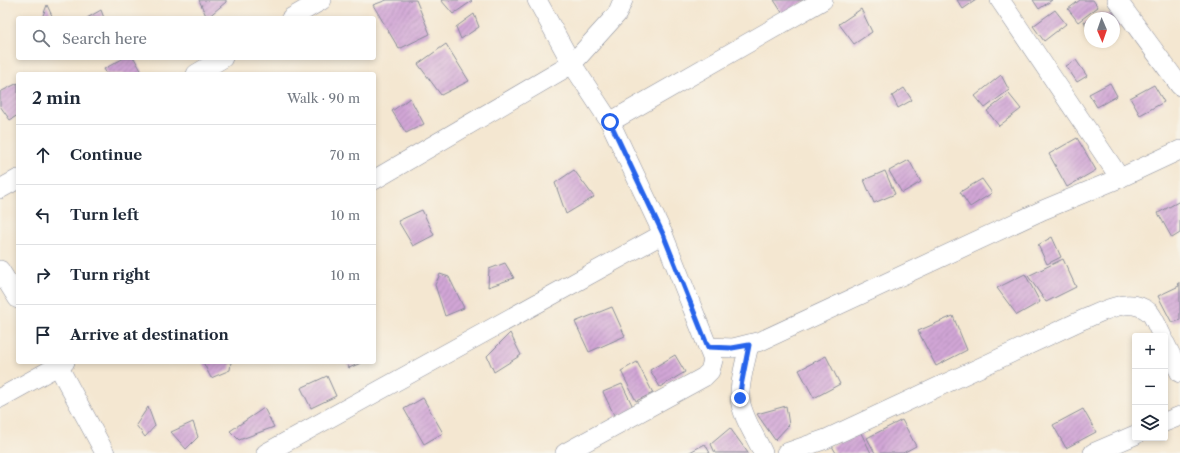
<!DOCTYPE html>
<meta charset="utf-8">
<style>
:root{--surface:#fff;--page:#f6f6f7;--text:#1f2937;--muted:#747a83;--line:#e0e1e3}
body{margin:0;font-family:"Libre Caslon Text",serif;background:var(--page);color:var(--text)}
.controls{position:absolute;right:12px;bottom:12px;display:grid;overflow:hidden;border-radius:4px;box-shadow:0 2px 6px #0003}
.controls button{width:36px;height:36px;display:grid;place-items:center;padding:0;border:0;border-bottom:1px solid var(--line);background:var(--surface);color:var(--text);font:20px sans-serif}
.compass{position:absolute;left:1084px;top:12px;width:36px;height:36px;border-radius:50%;background:var(--surface);box-shadow:0 2px 6px #0003;rotate:178deg}
.stop{position:absolute;width:12px;height:12px;margin:-9px;border:3px solid #2563eb;border-radius:50%;background:#fff}
.stop.end{background:#2563eb;border-color:#fff;box-shadow:0 1px 4px #0008}
.list{margin:0;padding:0;list-style:none}
h2{display:flex;justify-content:space-between;align-items:center;height:52px;margin:0;padding:0 16px;font-size:17px}
h2 small{font-size:13px;font-weight:400;color:var(--muted)}
.list li{display:grid;grid-template-columns:26px 1fr auto;gap:12px;align-items:center;box-sizing:border-box;height:60px;padding:0 16px;border-top:1px solid var(--line)}
.list b{display:block;font-size:15px;white-space:nowrap}
.list em{font-size:13px;font-style:normal;color:var(--muted)}
.icon{flex:none;width:22px;height:22px;fill:none;stroke:currentColor;stroke-width:2;stroke-linecap:round;stroke-linejoin:round}
.map{position:relative;flex:none;width:1180px;height:453px;overflow:hidden}
.search{position:absolute;background:var(--surface);box-shadow:0 2px 6px #0003;left:16px;top:16px;width:360px;height:44px;display:flex;align-items:center;gap:10px;box-sizing:border-box;padding:0 14px;border-radius:4px;color:var(--muted);font-size:15px}
.panel{position:absolute;background:var(--surface);box-shadow:0 2px 6px #0003;left:16px;top:72px;width:360px;height:292px;border-radius:4px}
.map>svg:first-child{display:block}
.building{fill:url(#building-hatch)}
.lines{fill:none;stroke-linecap:round;stroke-linejoin:round}
.street-casing{stroke:#888b98;stroke-width:20}
.street{stroke:#fff;stroke-width:19}
.route{stroke:#2563eb;stroke-width:5}
</style>
<div class="map">
<svg width="1180" height="453" viewBox="0 0 1180 453">
<defs>
<pattern id="building-hatch" width="6" height="6" patternUnits="userSpaceOnUse"><rect width="6" height="6" fill="#d1a6d6"/><path d="M-1 1l2-2M0 6l6-6M5 7l2-2" fill="none" stroke="#a988b1"/></pattern>
</defs>
<rect width="100%" height="100%" fill="#f7f3e8"/>
<filter id="ink" filterUnits="userSpaceOnUse"><feTurbulence type="fractalNoise" baseFrequency=".025" numOctaves="2"/><feDisplacementMap in="SourceGraphic" scale="8" xChannelSelector="R" yChannelSelector="G"/><feConvolveMatrix kernelMatrix="1 2 1 2 8 2 1 2 1" color-interpolation-filters="sRGB"/></filter>
<filter id="wash" filterUnits="userSpaceOnUse"><feTurbulence type="fractalNoise" baseFrequency=".012" numOctaves="4" result="noise"/><feDisplacementMap in="SourceGraphic" scale="16" xChannelSelector="R" yChannelSelector="G"/><feGaussianBlur stdDeviation="0.9" result="paint"/><feColorMatrix in="noise" values="0 0 0 0 0 0 0 0 0 0 0 0 0 0 0 0 0 1.4 0 .05"/><feComposite in="paint" operator="in"/></filter>
<g filter="url(#wash)">
<rect width="100%" height="100%" fill="#f4e7d1"/>
<g id="blocks">
<g class="building">
<path d="M 199,0 L 226,0 L 226,2 L 207,18 Z"/>
<path d="M 387,0 L 416,0 L 430,34 L 399,49 L 373,5 Z"/>
<path d="M 441,0 L 471,0 L 472,1 L 453,14 Z"/>
<path d="M 774,0 L 806,0 L 783,14 Z"/>
<path d="M 957,0 L 976,0 L 963,9 Z"/>
<path d="M 1033,0 L 1052,0 L 1039,9 Z"/>
<path d="M 1080,0 L 1093,0 L 1098,7 L 1078,22 L 1068,9 Z"/>
<path d="M 47,5 L 53,18 L 42,18 Z"/>
<path d="M 861,9 L 872,32 L 854,44 L 839,24 Z"/>
<path d="M 101,10 L 104,18 L 87,18 Z"/>
<path d="M 1055,10 L 1066,24 L 1044,41 L 1033,26 Z"/>
<path d="M 1097,13 L 1104,13 L 1108,15 L 1113,13 L 1120,26 L 1114,29 L 1114,18 L 1097,18 Z"/>
<path d="M 474,14 L 479,27 L 461,39 L 456,27 Z"/>
<path d="M 1084,21 L 1090,23 L 1090,34 L 1086,26 Z"/>
<path d="M 446,44 L 469,81 L 441,95 L 418,64 Z"/>
<path d="M 124,58 L 134,58 L 143,74 L 107,74 L 104,69 Z"/>
<path d="M 1076,60 L 1087,76 L 1077,82 L 1066,66 Z"/>
<path d="M 1001,75 L 1009,90 L 985,108 L 975,96 Z"/>
<path d="M 18,83 L 18,115 L 10,120 L 0,106 L 0,92 Z"/>
<path d="M 1110,83 L 1117,96 L 1097,107 L 1089,94 Z"/>
<path d="M 1154,85 L 1164,102 L 1140,115 L 1130,98 Z"/>
<path d="M 904,88 L 912,100 L 898,108 L 892,96 Z"/>
<path d="M 1009,94 L 1021,109 L 999,126 L 987,111 Z"/>
<path d="M 410,98 L 424,124 L 406,133 L 392,111 Z"/>
<path d="M 1077,138 L 1096,170 L 1067,187 L 1049,154 Z"/>
<path d="M 909,160 L 921,182 L 902,193 L 889,171 Z"/>
<path d="M 574,170 L 594,197 L 566,214 L 555,183 Z"/>
<path d="M 885,171 L 895,194 L 874,203 L 864,180 Z"/>
<path d="M 982,179 L 992,193 L 970,207 L 960,192 Z"/>
<path d="M 1180,201 L 1180,233 L 1172,238 L 1158,213 Z"/>
<path d="M 422,210 L 434,235 L 413,246 L 398,221 Z"/>
<path d="M 1052,237 L 1061,257 L 1047,264 L 1038,245 Z"/>
<path d="M 1063,259 L 1076,287 L 1046,302 L 1028,276 Z"/>
<path d="M 505,263 L 514,278 L 488,287 L 489,269 Z"/>
<path d="M 440,274 L 449,277 L 464,308 L 445,316 L 435,285 Z"/>
<path d="M 1025,274 L 1040,302 L 1017,315 L 997,288 Z"/>
<path d="M 1178,283 L 1180,283 L 1180,320 L 1172,323 L 1158,296 L 1179,286 Z"/>
<path d="M 612,307 L 625,336 L 589,352 L 575,322 Z"/>
<path d="M 953,316 L 967,350 L 936,366 L 918,331 Z"/>
<path d="M 510,333 L 521,355 L 494,372 L 487,356 Z"/>
<path d="M 675,355 L 685,372 L 660,387 L 650,370 Z"/>
<path d="M 826,356 L 840,384 L 814,398 L 799,370 Z"/>
<path d="M 203,362 L 231,362 L 230,370 L 211,378 Z"/>
<path d="M 346,362 L 363,362 L 349,368 Z"/>
<path d="M 637,362 L 653,393 L 636,401 L 621,371 Z"/>
<path d="M 327,376 L 336,396 L 311,408 L 301,388 Z"/>
<path d="M 622,384 L 634,409 L 615,417 L 603,392 Z"/>
<path d="M 423,398 L 443,433 L 424,444 L 404,409 Z"/>
<path d="M 786,406 L 789,425 L 775,440 L 757,414 Z"/>
<path d="M 148,407 L 155,426 L 145,437 L 136,425 Z"/>
<path d="M 264,408 L 274,427 L 239,440 L 230,431 Z"/>
<path d="M 1083,409 L 1096,432 L 1066,448 L 1053,425 Z"/>
<path d="M 902,420 L 916,446 L 903,453 L 875,453 L 867,438 Z"/>
<path d="M 193,422 L 198,437 L 186,449 L 171,432 Z"/>
<path d="M 730,428 L 748,453 L 715,453 L 711,444 Z"/>
<path d="M 861,433 L 871,453 L 836,453 L 832,446 Z"/>
<path d="M 705,444 L 710,453 L 688,453 Z"/>
</g>
</g>
</g>
<g filter="url(#ink)">
<use href="#blocks" fill-opacity="0" stroke="#888b98" stroke-width="1"/>
<g class="lines">
<g class="street-casing">
<g id="street">
<path d="M 537,0 L 572,64 L 610,122 L 663,234 L 713,360 L 710,371 L 704,377 L 565,453"/>
<path d="M 1000,0 L 1120,178"/>
<path d="M 1117,0 L 1180,86"/>
<path d="M 291,18 L 322,0"/>
<path d="M 196,74 L 223,58"/>
<path d="M 610,122 L 823,0"/>
<path d="M 374,180 L 572,64 L 617,14 L 623,0"/>
<path d="M 0,189 L 18,179"/>
<path d="M 0,270 L 18,299"/>
<path d="M 1165,343 L 1180,373"/>
<path d="M 749,345 C 746,360 739,382 740,398 C 741,415 756,437 763,453"/>
<path d="M 708,347 L 733,348 L 761,341 L 1043,210 L 1120,178 L 1180,150"/>
<path d="M 56,362 L 105,453"/>
<path d="M 0,398 L 65,362"/>
<path d="M 1165,422 L 1180,416"/>
<path d="M 266,453 L 663,234"/>
<path d="M 786,453 L 826,439 L 1082,320 C 1102,312 1129,295 1149,312 C 1153,315 1159,330 1162,336"/>
<path d="M 1093,453 L 1135,435"/>
</g>
</g>
<use href="#street" class="street"/>
</g>
</g>
<g class="lines" filter="url(#ink)">
<path class="route" d="M 610,122 L 663,234 L 708,347 L 732,348 L 749,345 L 741,386 L 740,398"/>
</g>
</svg>
<div class="controls">
<button>+</button>
<button>−</button>
<button><svg class="icon" aria-label="layers" viewBox="0 0 24 24"><path d="M12 4l9 5-9 5-9-5zM3 14l9 5 9-5"/></svg></button>
</div>
<svg class="compass" viewBox="-18 -18 36 36"><path d="M0-13l5 13h-10z" fill="#e53935"/><path d="M0 13l5-13h-10z" fill="#747a83"/></svg>
<div class="stop" style="left:610px;top:122px"></div>
<div class="stop end" style="left:740px;top:398px"></div>
<div class="search"><svg class="icon" aria-label="search" viewBox="0 0 24 24"><circle cx="10" cy="10" r="6"/><path d="M15 15l6 6"/></svg>Search here</div>
<section class="panel">
<h2>2 min<small>Walk · 90 m</small></h2>
<ul class="list">
<li><svg class="icon" aria-label="ahead" viewBox="0 0 24 24"><path d="M12 20V5M6 11l6-6 6 6"/></svg><div><b>Continue</b></div><em>70 m</em></li>
<li><svg class="icon" aria-label="left" viewBox="0 0 24 24"><path d="M17 20v-9H6M10 6l-5 5 5 5"/></svg><div><b>Turn left</b></div><em>10 m</em></li>
<li><svg class="icon" aria-label="right" viewBox="0 0 24 24"><path d="M7 20v-9h11M14 6l5 5-5 5"/></svg><div><b>Turn right</b></div><em>10 m</em></li>
<li><svg class="icon" aria-label="arrive" viewBox="0 0 24 24"><path d="M6 21V4h12l-3 4 3 4H6"/></svg><div><b>Arrive at destination</b></div></li>
</ul>
</section>
</div>
